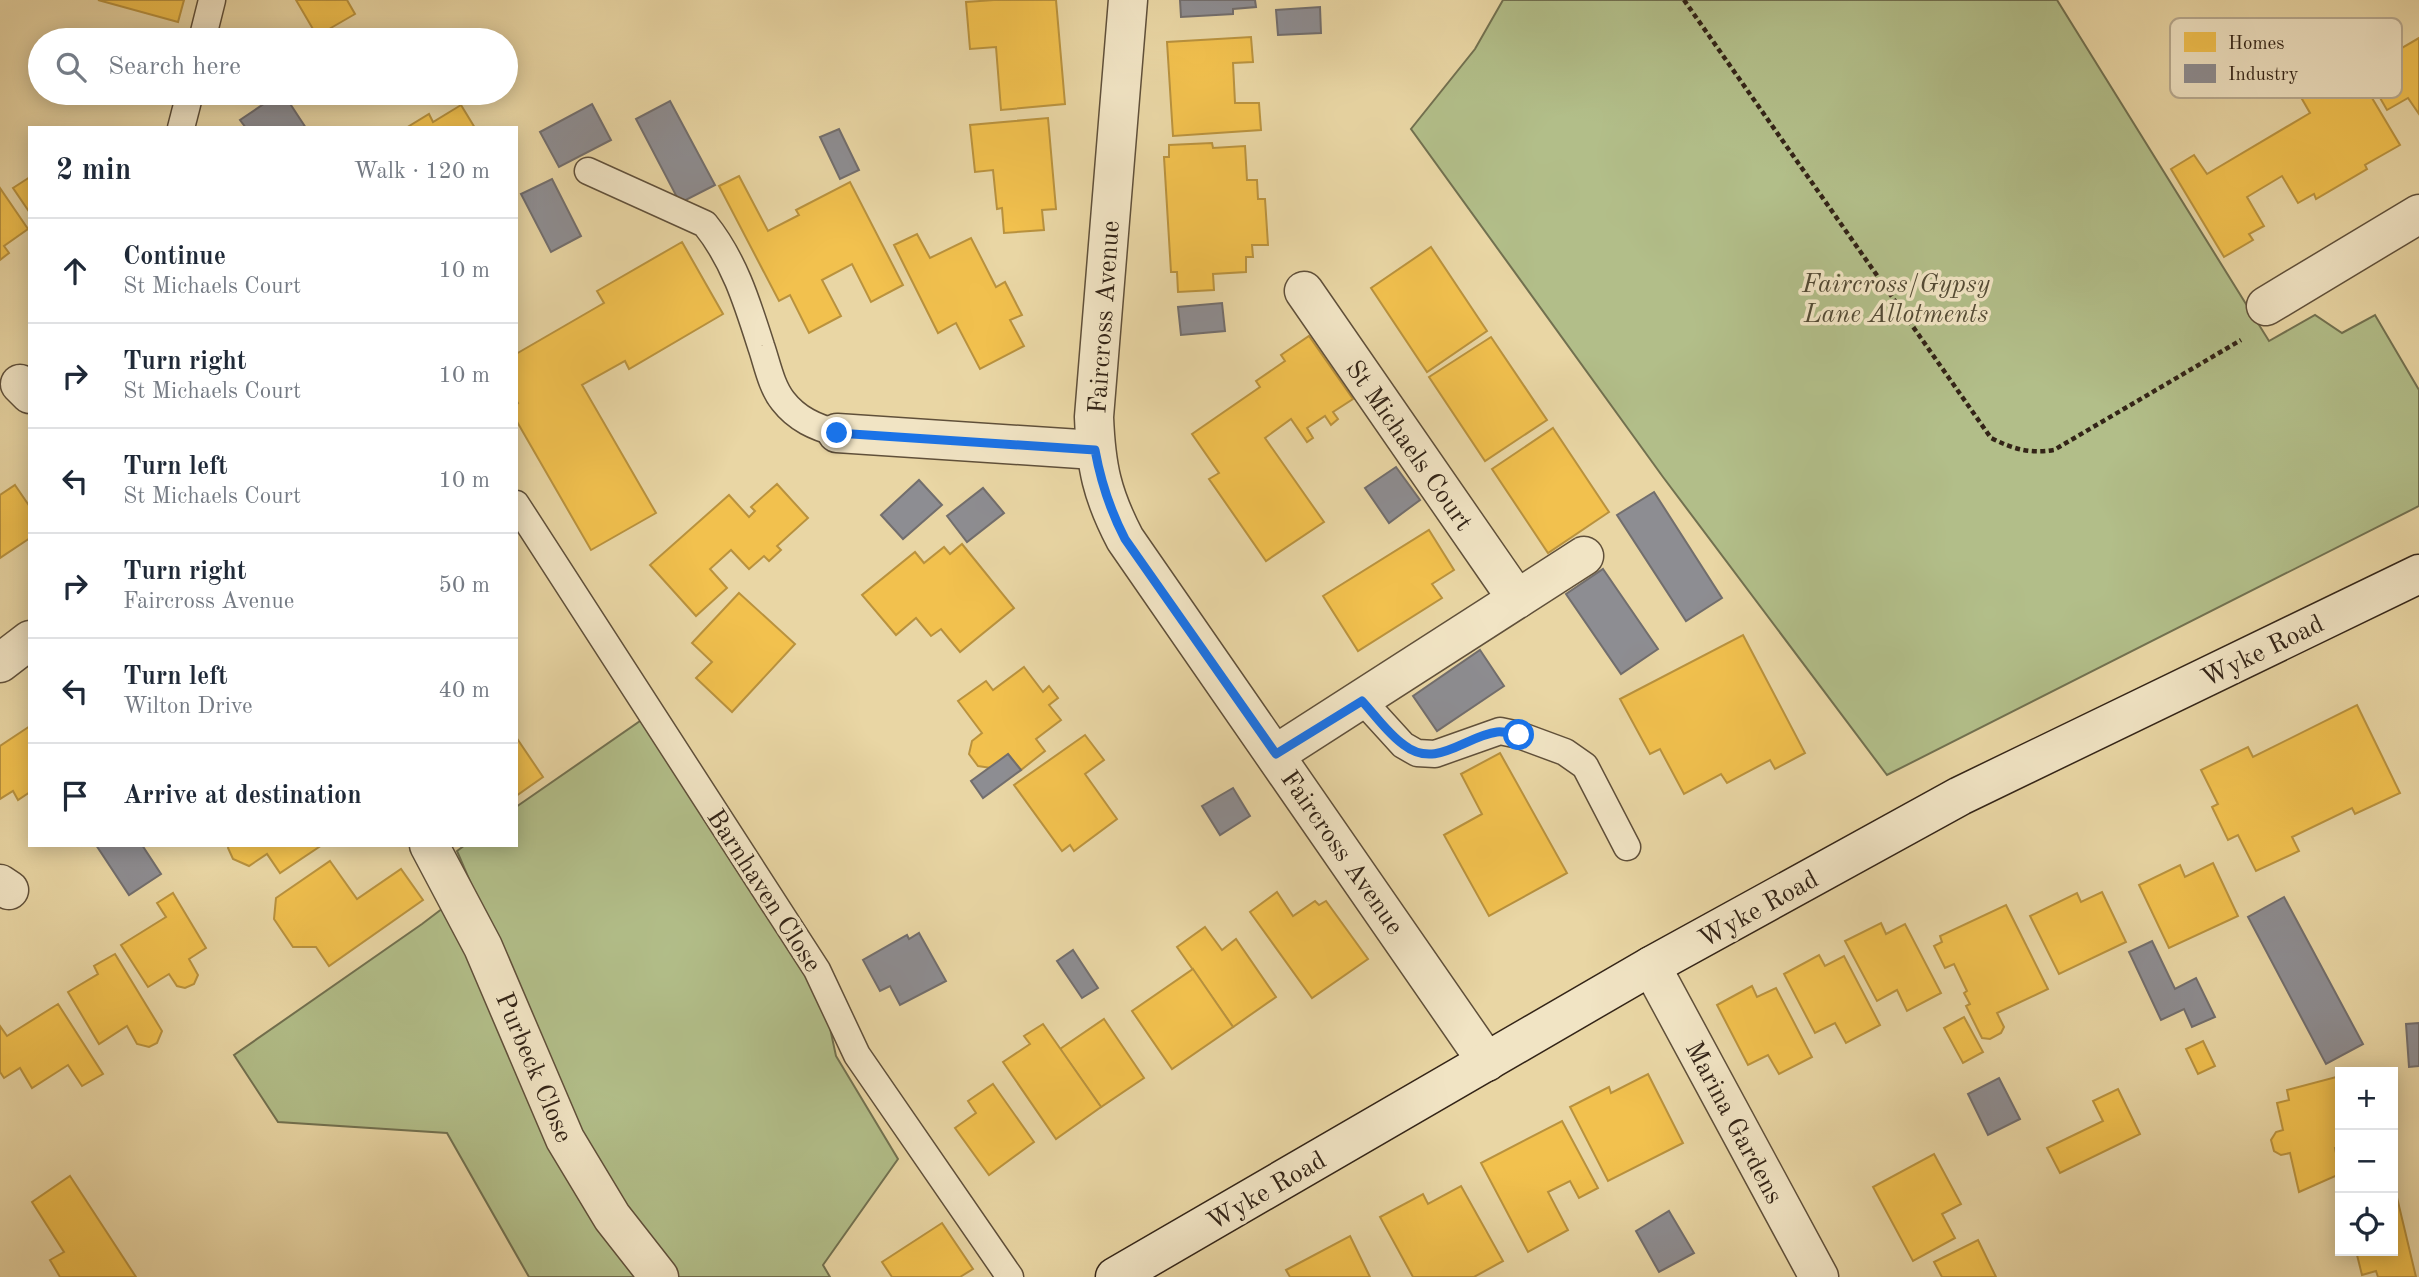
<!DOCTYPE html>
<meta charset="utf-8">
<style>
:root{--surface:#fff;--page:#f2f2f3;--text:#1f2937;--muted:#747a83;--line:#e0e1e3}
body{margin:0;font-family:"Old Standard TT",serif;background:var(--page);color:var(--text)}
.controls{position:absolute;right:21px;bottom:21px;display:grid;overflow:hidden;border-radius:0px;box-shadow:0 4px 18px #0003}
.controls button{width:63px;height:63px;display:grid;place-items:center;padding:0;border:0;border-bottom:2px solid var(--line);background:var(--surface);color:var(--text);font:35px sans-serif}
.stop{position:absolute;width:21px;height:21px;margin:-16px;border:5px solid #1a73e8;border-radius:50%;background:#fff}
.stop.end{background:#1a73e8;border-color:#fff;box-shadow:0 2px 7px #0008}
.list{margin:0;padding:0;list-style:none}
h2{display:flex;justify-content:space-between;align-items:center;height:91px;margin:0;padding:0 28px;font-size:30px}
h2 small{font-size:23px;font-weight:400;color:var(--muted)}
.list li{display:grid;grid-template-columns:46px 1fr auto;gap:21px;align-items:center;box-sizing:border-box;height:105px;padding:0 28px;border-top:2px solid var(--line)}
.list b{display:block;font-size:26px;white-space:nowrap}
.list p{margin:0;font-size:23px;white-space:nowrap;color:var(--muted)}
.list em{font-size:23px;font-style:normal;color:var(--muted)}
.icon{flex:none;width:38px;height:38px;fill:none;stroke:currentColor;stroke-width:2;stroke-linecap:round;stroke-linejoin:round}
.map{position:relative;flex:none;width:2419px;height:1277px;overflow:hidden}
.search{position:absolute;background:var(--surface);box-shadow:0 4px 18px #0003;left:28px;top:28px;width:490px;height:77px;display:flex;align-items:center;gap:18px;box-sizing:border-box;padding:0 24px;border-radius:38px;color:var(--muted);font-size:26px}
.panel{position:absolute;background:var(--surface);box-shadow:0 4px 18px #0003;left:28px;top:126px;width:490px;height:721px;border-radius:0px}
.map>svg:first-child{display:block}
.green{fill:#b2be89;stroke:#727150;stroke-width:2}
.homes{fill:#f2c14e;stroke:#b9923e;stroke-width:2}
.industry{fill:#8d8d92;stroke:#726e6d;stroke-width:2}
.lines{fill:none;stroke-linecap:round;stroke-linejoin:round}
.service-casing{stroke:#60503a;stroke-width:29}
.minor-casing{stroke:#60503a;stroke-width:41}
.secondary-casing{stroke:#332417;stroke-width:41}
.path{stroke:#332417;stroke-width:4.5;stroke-dasharray:5 3.5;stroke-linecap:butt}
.service{stroke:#f1e4c4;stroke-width:26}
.minor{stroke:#f1e4c4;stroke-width:38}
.secondary{stroke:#f1e4c4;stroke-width:38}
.route{stroke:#1a73e8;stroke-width:9}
.labels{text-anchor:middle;stroke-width:7;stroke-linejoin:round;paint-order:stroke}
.park-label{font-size:26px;font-style:italic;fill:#534a34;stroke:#f1e4c4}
.street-label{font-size:26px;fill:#332417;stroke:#f1e4c4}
.key{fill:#f1e4c4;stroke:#b8aa90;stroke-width:2}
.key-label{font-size:19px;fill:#332417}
</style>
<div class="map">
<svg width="2419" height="1277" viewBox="0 0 2419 1277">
<rect width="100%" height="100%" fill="#e9d6a4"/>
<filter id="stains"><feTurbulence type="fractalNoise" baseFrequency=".00286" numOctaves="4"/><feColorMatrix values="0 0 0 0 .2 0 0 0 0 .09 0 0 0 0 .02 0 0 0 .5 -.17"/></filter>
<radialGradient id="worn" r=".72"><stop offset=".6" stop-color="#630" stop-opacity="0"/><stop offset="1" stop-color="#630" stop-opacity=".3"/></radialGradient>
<g class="green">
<path d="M 1503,0 L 2057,0 L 2269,341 L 2315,315 L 2342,333 L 2375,315 L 2419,390 L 2419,506 L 1887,775 L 1663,477 L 1411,129 L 1475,49 Z"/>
<path d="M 643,719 L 825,1005 L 836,1056 L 898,1159 L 823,1265 L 830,1277 L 529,1277 L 447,1133 L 278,1122 L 234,1055 L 422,924 L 472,886 L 457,851 L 465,845 L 516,845 L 516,807 Z"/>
</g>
<g class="homes">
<path d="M 98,0 L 184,0 L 178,22 Z"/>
<path d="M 296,0 L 347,0 L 355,14 L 317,36 Z"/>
<path d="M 994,0 L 1056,0 L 1065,104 L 1001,110 L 996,47 L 970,49 L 966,2 Z"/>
<path d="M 1251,37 L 1253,62 L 1233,63 L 1235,103 L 1259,103 L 1261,130 L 1173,136 L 1167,42 Z"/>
<path d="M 2419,38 L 2419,114 L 2408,98 L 2387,110 L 2364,70 Z"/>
<path d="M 2350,61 L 2400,145 L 2365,165 L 2367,169 L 2316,199 L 2314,194 L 2298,203 L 2282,176 L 2247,197 L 2264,226 L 2249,234 L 2253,240 L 2224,257 L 2171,169 L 2194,155 L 2207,174 L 2310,113 L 2298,92 Z"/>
<path d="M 461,105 L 475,128 L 406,128 L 429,114 L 433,122 Z"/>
<path d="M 1048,118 L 1056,209 L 1042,210 L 1044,230 L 1004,233 L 1002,208 L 997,209 L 993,170 L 975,172 L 970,125 Z"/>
<path d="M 1212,143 L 1213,148 L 1245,146 L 1247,180 L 1257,180 L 1258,199 L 1265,199 L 1268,245 L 1252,245 L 1253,257 L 1246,257 L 1246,272 L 1213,274 L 1214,290 L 1178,292 L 1177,272 L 1171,272 L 1164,157 L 1169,157 L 1169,145 Z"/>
<path d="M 739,176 L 768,231 L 799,215 L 796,210 L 850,182 L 903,285 L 871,302 L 852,264 L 822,280 L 841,316 L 809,333 L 790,295 L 779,301 L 719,186 Z"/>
<path d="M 30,177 L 30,213 L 13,188 Z"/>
<path d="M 0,188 L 28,229 L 4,246 L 9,253 L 0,260 Z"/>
<path d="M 917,234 L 930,258 L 971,238 L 996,287 L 1005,282 L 1022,315 L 1010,320 L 1024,346 L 980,369 L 956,323 L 938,333 L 894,245 Z"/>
<path d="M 682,242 L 723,314 L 629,369 L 625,361 L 582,385 L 656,513 L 591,550 L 516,420 L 516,405 L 518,403 L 516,400 L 516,354 L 604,303 L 597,291 Z"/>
<path d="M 1431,247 L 1487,331 L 1427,372 L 1371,288 Z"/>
<path d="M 1309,336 L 1353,399 L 1333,412 L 1338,419 L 1331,425 L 1325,416 L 1307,428 L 1313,438 L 1307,442 L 1291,419 L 1265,438 L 1324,522 L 1266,561 L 1209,479 L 1219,473 L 1192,434 L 1260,387 L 1256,381 L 1285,361 L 1281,355 Z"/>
<path d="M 1491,337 L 1547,420 L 1485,461 L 1429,377 Z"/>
<path d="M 1553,428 L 1609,512 L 1548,553 L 1492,469 Z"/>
<path d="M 777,484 L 808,518 L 777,546 L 781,550 L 769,561 L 764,556 L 749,569 L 731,550 L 710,569 L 727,588 L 696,616 L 650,565 L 729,495 L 749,517 L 755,511 L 751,507 Z"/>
<path d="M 15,485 L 30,507 L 30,538 L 0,558 L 0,495 Z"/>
<path d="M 1429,530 L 1454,570 L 1432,584 L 1442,598 L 1358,651 L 1323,596 Z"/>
<path d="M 962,544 L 1014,608 L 960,652 L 941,629 L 931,636 L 916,618 L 896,635 L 862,595 L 915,552 L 924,563 L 944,547 L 950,554 Z"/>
<path d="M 739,593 L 795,644 L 732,712 L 696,678 L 712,662 L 692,643 Z"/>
<path d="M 1743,635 L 1805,753 L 1775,769 L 1770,760 L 1727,783 L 1721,774 L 1684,794 L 1660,749 L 1650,754 L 1620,699 Z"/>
<path d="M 1024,667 L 1043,692 L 1049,686 L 1058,698 L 1049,705 L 1061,720 L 1036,739 L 1045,751 L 1021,770 L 1008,754 L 991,768 L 978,766 L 969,754 L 972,741 L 982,733 L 958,701 L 986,681 L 993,690 Z"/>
<path d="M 2357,705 L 2400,793 L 2355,814 L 2352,808 L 2292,837 L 2299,851 L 2256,871 L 2238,835 L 2228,840 L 2212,807 L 2218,804 L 2201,770 L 2248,747 L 2253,757 Z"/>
<path d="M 30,726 L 30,792 L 18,800 L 13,791 L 0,799 L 0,746 Z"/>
<path d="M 1085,735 L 1104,760 L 1085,774 L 1117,819 L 1074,851 L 1070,845 L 1062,851 L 1014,785 Z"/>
<path d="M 516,737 L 543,777 L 516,796 Z"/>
<path d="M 1500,753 L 1567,873 L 1489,916 L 1444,835 L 1482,814 L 1461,774 Z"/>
<path d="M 229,845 L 322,845 L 280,873 L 267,854 L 249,866 L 233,859 L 228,848 Z"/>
<path d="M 330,861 L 357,899 L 401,869 L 423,900 L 329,966 L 316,947 L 293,947 L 274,919 L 276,898 Z"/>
<path d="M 2213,863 L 2238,916 L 2169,948 L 2139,885 L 2180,865 L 2185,877 Z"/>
<path d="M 1277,892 L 1293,916 L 1315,901 L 1319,905 L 1326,901 L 1368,959 L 1312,998 L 1250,912 Z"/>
<path d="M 2102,892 L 2126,942 L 2059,974 L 2030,916 L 2077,893 L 2081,902 Z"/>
<path d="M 173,893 L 206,948 L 189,959 L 198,975 L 194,984 L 185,988 L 177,986 L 169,974 L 148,987 L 121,945 L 166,917 L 157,903 Z"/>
<path d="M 2006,905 L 2048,989 L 1997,1013 L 2004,1027 L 2001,1033 L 1990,1039 L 1982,1038 L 1966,1006 L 1970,1004 L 1964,993 L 1967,991 L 1954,964 L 1945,968 L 1934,946 L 1942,942 L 1940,936 Z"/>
<path d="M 1881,923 L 1886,934 L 1905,924 L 1941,993 L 1907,1011 L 1897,990 L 1877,1001 L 1845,941 Z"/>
<path d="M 1205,927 L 1222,950 L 1236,939 L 1276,997 L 1233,1027 L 1177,947 Z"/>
<path d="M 115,954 L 162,1031 L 157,1043 L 149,1047 L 137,1044 L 127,1026 L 99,1044 L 68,992 L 98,974 L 94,966 Z"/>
<path d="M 1819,955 L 1825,966 L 1844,956 L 1880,1025 L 1846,1043 L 1835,1023 L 1815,1033 L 1784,974 Z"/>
<path d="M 1193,969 L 1233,1027 L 1172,1069 L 1132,1011 Z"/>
<path d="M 1752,986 L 1757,997 L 1776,988 L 1812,1057 L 1779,1074 L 1768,1055 L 1748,1065 L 1717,1005 Z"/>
<path d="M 58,1004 L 103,1074 L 82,1086 L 68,1065 L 32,1088 L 20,1068 L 4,1078 L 0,1072 L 0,1026 L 7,1036 Z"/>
<path d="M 1964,1017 L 1983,1052 L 1963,1063 L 1944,1028 Z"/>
<path d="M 1104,1019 L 1144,1078 L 1101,1107 L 1060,1049 Z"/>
<path d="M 1043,1024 L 1101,1107 L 1056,1139 L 1003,1062 L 1030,1044 L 1024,1036 Z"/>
<path d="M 2203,1041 L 2215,1066 L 2198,1074 L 2186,1049 Z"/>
<path d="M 1648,1074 L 1683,1143 L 1608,1181 L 1570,1107 L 1609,1087 L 1611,1093 Z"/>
<path d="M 2340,1076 L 2340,1147 L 2335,1148 L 2340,1174 L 2299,1192 L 2290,1153 L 2281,1155 L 2274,1151 L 2271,1140 L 2276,1132 L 2283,1130 L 2277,1103 L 2289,1100 L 2287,1090 Z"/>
<path d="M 993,1084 L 1034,1142 L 989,1175 L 955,1128 L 976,1113 L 968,1101 Z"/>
<path d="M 2118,1089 L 2140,1134 L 2060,1173 L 2047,1148 L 2103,1121 L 2093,1101 Z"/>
<path d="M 1562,1121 L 1598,1188 L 1579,1198 L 1570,1181 L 1548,1192 L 1568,1230 L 1528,1252 L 1481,1163 Z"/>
<path d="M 1934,1154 L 1961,1204 L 1942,1214 L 1955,1238 L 1913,1261 L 1873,1187 Z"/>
<path d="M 70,1176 L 136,1277 L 60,1277 L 50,1260 L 64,1252 L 32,1202 Z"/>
<path d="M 2393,1185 L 2394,1185 L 2416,1277 L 2378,1277 L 2376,1271 L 2362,1275 L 2356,1251 L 2393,1251 Z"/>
<path d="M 1461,1186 L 1503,1261 L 1474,1277 L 1413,1277 L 1380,1217 L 1423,1194 L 1428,1204 Z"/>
<path d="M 942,1223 L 973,1269 L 960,1277 L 892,1277 L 882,1262 Z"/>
<path d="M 1350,1236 L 1370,1277 L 1290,1277 L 1286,1270 Z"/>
<path d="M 1978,1240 L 1996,1277 L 1942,1277 L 1934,1262 Z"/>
</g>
<g class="industry">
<path d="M 1180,0 L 1255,0 L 1256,7 L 1233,9 L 1233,14 L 1181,17 Z"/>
<path d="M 1320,7 L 1321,33 L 1278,35 L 1276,10 Z"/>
<path d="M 280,93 L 283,93 L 306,128 L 246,128 L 240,120 Z"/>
<path d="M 670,101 L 715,185 L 680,203 L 636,119 Z"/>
<path d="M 592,104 L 611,140 L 559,167 L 540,132 Z"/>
<path d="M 839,129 L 859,170 L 840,179 L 820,137 Z"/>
<path d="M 552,179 L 581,236 L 551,252 L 521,194 Z"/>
<path d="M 1222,303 L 1225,331 L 1181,335 L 1178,307 Z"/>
<path d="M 1396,467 L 1420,500 L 1389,523 L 1365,488 Z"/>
<path d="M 919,480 L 942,505 L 903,539 L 881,515 Z"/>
<path d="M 983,488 L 1004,513 L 967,542 L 947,516 Z"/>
<path d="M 1654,492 L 1722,598 L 1686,621 L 1617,515 Z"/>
<path d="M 1603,569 L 1658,649 L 1621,674 L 1566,594 Z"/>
<path d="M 1480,650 L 1504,686 L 1437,731 L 1413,696 Z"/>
<path d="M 1008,754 L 1021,770 L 983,798 L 971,781 Z"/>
<path d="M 1233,788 L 1250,816 L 1220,835 L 1202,806 Z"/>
<path d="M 96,845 L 142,845 L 161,874 L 129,895 Z"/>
<path d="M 2284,897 L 2363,1044 L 2326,1064 L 2248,917 Z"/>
<path d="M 919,933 L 946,981 L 900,1005 L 890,986 L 880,991 L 863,960 L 907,935 L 909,939 Z"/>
<path d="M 2152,941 L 2175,989 L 2196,978 L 2215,1017 L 2192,1027 L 2184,1009 L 2161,1020 L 2129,952 Z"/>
<path d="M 1073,950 L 1098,988 L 1082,998 L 1057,961 Z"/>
<path d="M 2419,1023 L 2419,1066 L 2409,1067 L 2406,1024 Z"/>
<path d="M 1999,1078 L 2020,1119 L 1988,1135 L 1968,1094 Z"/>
<path d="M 1669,1211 L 1694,1253 L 1659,1272 L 1636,1231 Z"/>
</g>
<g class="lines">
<g class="service-casing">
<g id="service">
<path d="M 202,40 L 212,0"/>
<path d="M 181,128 L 190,93"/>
<path d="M 588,171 L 705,224 C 734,260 747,302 761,346 C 767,363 771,386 783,401 C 797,419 815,427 837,433"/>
<path d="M 516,504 L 817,970 L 857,1055 L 1010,1277"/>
<path d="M 1362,700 L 1403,745 L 1417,753 L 1435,754 L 1500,731 L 1519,735 L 1565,752 L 1585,766 L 1627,847"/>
</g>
</g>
<g class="minor-casing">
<g id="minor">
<path d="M 1128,0 L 1094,417 C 1096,467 1102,495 1125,539 L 1487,1062"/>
<path d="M 1304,291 L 1517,599"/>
<path d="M 2266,306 L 2419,214"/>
<path d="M 20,384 L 30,394"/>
<path d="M 837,433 L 1095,450"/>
<path d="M 0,663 L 30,640"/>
<path d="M 1276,754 L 1584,556"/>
<path d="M 429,845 L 483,947 L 565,1139 L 612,1217 L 659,1277"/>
<path d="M 0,884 L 9,890"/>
<path d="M 1651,966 L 1819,1277"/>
</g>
</g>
<g class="secondary-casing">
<path id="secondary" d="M 1115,1277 L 1651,966 L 1960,796 L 2419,574"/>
</g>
<path class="path" d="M 1684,0 L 1991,438 C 2013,449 2030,454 2054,450 L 2241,340"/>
<use href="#service" class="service"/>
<use href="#minor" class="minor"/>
<use href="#secondary" class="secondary"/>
</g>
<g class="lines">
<path class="route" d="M 837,433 L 1095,450 C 1101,483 1110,510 1125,539 L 1276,754 L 1362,701 C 1375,715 1388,734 1404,745 C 1436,770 1465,736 1497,732 C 1504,731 1512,734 1519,735"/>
</g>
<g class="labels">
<g class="park-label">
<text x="1896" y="292">Faircross/Gypsy<tspan x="1896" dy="30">Lane Allotments</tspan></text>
</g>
<g class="street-label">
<text transform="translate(1103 317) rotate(-86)" y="9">Faircross Avenue</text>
<text transform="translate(1410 445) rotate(55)" y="9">St Michaels Court</text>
<text transform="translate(2262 650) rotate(-26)" y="9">Wyke Road</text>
<text transform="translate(1343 852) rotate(55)" y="9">Faircross Avenue</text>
<text transform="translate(765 890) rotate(57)" y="9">Barnhaven Close</text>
<text transform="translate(1758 908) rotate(-29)" y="9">Wyke Road</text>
<text transform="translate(535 1067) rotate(67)" y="9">Purbeck Close</text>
<text transform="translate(1735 1122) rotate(62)" y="9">Marina Gardens</text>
<text transform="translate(1266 1190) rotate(-30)" y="9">Wyke Road</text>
</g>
</g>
<rect x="2170" y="18" width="232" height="80" rx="10" class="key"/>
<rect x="2184" y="32" width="32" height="20" fill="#f2c14e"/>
<rect x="2184" y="64" width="32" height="19" fill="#8d8d92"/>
<g class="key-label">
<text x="2228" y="49">Homes</text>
<text x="2228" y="80">Industry</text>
</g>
<rect width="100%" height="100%" filter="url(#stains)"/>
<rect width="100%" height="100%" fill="url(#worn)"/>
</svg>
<div class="controls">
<button>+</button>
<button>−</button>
<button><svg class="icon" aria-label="locate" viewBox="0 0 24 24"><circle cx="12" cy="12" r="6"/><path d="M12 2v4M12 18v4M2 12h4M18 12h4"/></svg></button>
</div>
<div class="stop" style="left:1519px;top:735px"></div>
<div class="stop end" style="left:837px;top:433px"></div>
<div class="search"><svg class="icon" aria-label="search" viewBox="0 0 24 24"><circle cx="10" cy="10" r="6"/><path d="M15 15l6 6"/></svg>Search here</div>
<section class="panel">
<h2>2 min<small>Walk · 120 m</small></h2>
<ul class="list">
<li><svg class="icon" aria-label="ahead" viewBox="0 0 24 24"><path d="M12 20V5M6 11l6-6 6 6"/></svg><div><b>Continue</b><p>St Michaels Court</p></div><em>10 m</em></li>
<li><svg class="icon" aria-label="right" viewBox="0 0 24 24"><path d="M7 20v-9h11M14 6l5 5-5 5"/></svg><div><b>Turn right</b><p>St Michaels Court</p></div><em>10 m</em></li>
<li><svg class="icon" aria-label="left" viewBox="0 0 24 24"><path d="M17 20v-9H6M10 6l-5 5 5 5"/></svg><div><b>Turn left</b><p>St Michaels Court</p></div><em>10 m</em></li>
<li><svg class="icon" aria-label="right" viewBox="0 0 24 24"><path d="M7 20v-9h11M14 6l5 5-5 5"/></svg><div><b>Turn right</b><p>Faircross Avenue</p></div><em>50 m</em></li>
<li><svg class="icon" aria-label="left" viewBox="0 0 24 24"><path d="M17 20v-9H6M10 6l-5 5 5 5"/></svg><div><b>Turn left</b><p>Wilton Drive</p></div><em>40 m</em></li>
<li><svg class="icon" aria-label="arrive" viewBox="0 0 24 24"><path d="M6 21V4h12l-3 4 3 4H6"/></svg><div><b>Arrive at destination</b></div></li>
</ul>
</section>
</div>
